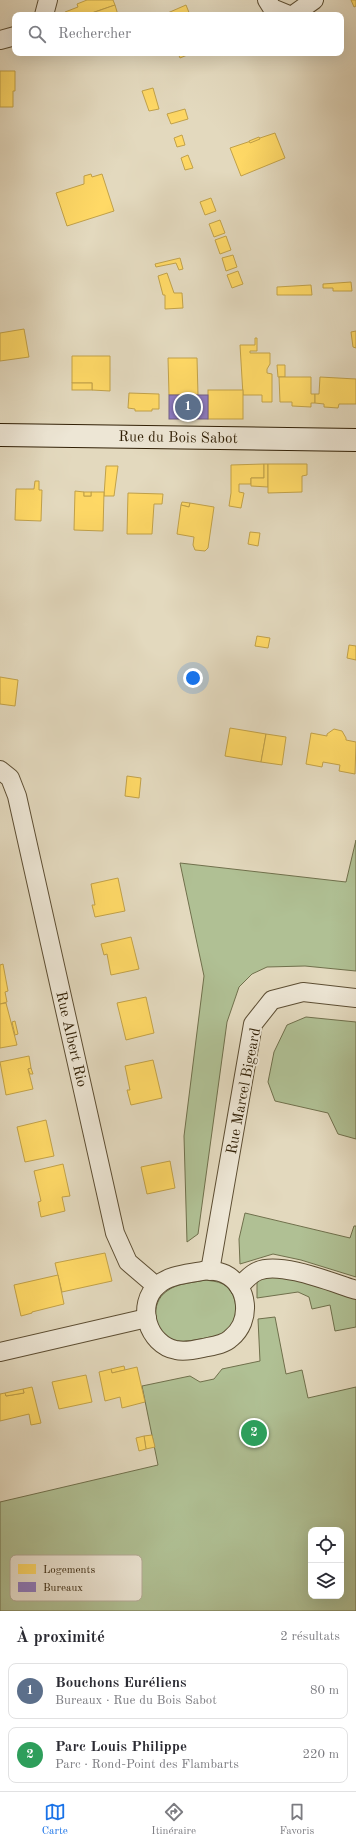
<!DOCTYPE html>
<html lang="fr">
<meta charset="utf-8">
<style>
:root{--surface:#fff;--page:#f7f7f7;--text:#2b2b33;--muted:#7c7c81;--line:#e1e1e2;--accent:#1a73e8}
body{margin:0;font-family:"Old Standard TT",serif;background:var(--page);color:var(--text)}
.controls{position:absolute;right:12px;bottom:12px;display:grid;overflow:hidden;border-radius:8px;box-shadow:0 4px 16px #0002}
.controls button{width:36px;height:36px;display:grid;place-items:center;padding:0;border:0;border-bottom:1px solid var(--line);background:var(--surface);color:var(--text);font:20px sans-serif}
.you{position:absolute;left:193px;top:678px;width:14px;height:14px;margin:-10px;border:3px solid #fff;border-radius:50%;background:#1a73e8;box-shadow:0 0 0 6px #1a73e833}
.badge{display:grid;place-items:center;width:26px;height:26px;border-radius:50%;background:var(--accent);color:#fff;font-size:13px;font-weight:700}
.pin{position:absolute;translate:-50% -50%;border:2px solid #fff;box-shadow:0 1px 4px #0006}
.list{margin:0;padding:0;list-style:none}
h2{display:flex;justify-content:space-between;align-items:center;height:52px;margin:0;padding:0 16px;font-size:17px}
h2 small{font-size:13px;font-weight:400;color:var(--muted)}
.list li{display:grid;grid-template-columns:26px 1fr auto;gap:12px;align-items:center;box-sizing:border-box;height:56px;margin:0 8px 8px;padding:0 8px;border:1px solid var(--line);border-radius:8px}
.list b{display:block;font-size:15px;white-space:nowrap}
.list p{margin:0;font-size:13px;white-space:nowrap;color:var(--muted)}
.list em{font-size:13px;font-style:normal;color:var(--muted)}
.icon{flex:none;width:22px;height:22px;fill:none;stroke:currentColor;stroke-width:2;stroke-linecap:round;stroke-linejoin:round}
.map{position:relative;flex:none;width:356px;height:1611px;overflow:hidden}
.search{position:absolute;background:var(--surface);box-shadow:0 4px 16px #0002;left:12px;right:12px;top:12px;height:44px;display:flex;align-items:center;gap:10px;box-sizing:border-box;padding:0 14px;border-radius:8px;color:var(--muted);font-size:15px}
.sheet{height:180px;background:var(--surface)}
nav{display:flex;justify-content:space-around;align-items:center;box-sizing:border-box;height:56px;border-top:1px solid var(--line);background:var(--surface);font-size:11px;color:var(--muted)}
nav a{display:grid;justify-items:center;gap:2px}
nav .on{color:var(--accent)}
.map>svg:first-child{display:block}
.green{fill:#b0c094;stroke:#70704c;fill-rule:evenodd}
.homes{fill:#ffd966;stroke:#c1a149}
.offices{fill:#8e7cc3;stroke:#72608a}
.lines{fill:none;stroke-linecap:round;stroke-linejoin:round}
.minor-casing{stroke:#5d4e33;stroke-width:20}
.secondary-casing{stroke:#301f05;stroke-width:24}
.minor{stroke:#ede6d5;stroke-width:18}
.secondary{stroke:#ede6d5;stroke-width:22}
.labels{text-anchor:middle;stroke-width:4;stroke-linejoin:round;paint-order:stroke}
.street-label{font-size:15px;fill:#301f05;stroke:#ede6d5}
.key{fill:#ede6d5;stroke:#b4aa97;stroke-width:1}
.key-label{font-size:11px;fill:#301f05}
</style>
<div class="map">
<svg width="356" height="1611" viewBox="0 0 356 1611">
<rect width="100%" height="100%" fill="#e3d9be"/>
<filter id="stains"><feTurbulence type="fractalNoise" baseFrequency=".005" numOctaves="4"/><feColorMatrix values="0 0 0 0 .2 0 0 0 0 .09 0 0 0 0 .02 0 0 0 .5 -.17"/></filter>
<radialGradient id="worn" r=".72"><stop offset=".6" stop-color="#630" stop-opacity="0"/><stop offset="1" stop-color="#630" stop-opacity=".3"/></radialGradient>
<g class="green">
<path d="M 356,840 L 356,971 L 305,966 L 267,967 L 252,974 L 239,987 L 227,1022 L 198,1234 L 187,1242 L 184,1136 L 204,976 L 180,863 L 346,882 Z"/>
<path d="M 306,1017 L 356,1022 L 356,1139 L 338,1134 L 328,1113 L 275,1101 L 268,1082 L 274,1052 L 287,1025 Z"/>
<path d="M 245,1213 L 350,1238 L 354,1226 L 356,1226 L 356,1277 L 301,1260 L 273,1254 L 240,1264 L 239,1239 Z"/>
<path d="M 287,1275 L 356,1296 L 356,1327 L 335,1331 L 330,1305 L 312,1309 L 309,1297 L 298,1292 L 257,1298 L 257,1280 L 261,1277 Z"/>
<path d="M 205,1280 C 211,1281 217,1281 223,1284 C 241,1295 240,1326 220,1335 C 214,1337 207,1337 201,1339 C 192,1340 183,1343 174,1340 C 153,1334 149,1303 167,1291 C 177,1283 193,1283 205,1280 Z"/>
<path d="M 275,1317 L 286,1374 L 302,1370 L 308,1398 L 356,1387 L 356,1611 L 0,1611 L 0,1502 L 158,1465 L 142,1386 L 190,1376 L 200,1382 L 214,1379 L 222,1369 L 260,1361 L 258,1319 ZM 311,1530 L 341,1530 L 341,1596 L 311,1596 Z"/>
</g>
<g class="homes">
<path d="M 87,0 L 113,0 L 115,5 L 86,15 L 66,15 L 65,12 L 78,7 L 77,4 Z"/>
<path d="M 351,0 L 356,0 L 356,6 L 354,7 Z"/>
<path d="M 115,5 L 118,15 L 86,15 Z"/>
<path d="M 186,5 L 190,15 L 163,15 Z"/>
<path d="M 178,53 L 192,53 L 180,58 Z"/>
<path d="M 0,71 L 15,71 L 15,91 L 13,91 L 13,107 L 0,107 Z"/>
<path d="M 153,88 L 159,109 L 149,111 L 142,91 Z"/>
<path d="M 185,109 L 188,119 L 171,124 L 167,114 Z"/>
<path d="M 275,133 L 285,158 L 241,176 L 230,148 Z"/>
<path d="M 182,135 L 185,145 L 177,147 L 174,138 Z"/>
<path d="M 259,137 L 260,139 L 250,143 L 249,141 Z"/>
<path d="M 188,155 L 193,168 L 185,170 L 181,158 Z"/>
<path d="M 91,174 L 92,177 L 102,174 L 114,211 L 67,226 L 56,193 L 84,184 L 84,176 Z"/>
<path d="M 211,198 L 216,211 L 205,215 L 200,202 Z"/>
<path d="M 220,220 L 225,233 L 214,237 L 209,224 Z"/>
<path d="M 226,236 L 231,250 L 220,254 L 215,240 Z"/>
<path d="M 233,255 L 237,267 L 226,271 L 222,258 Z"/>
<path d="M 180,258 L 183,269 L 179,270 L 176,263 L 156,267 L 155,264 Z"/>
<path d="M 238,271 L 243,284 L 232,288 L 227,275 Z"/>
<path d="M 167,273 L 174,293 L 182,293 L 183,308 L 165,309 L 165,295 L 163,295 L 158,276 Z"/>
<path d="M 351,282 L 352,291 L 333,291 L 333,288 L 323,288 L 323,284 Z"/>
<path d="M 311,285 L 312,295 L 277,295 L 277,287 Z"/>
<path d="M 24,329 L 29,357 L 0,361 L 0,333 Z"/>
<path d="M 356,331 L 356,348 L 353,347 L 351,332 Z"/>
<path d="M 255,338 L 257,338 L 257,351 L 250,351 L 250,353 L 270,353 L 270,364 L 267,369 L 267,373 L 272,374 L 272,402 L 262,402 L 262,395 L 243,395 L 240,345 L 255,345 Z"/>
<path d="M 72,356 L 110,356 L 110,391 L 92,390 L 92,383 L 72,383 Z"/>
<path d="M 168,358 L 197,358 L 198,395 L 169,395 Z"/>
<path d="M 277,365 L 285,365 L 285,377 L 278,377 Z"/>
<path d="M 279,377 L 311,377 L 311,394 L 315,394 L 315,403 L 311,403 L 311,407 L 292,406 L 292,402 L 280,402 Z"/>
<path d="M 320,377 L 356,379 L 356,404 L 339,404 L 338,408 L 324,407 L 324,404 L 315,403 L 315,394 L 319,394 Z"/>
<rect x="72" y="383" width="20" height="7"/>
<rect x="208" y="390" width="35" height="29"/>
<path d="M 129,393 L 159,394 L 159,409 L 152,409 L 152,411 L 135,411 L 135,409 L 128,408 Z"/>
<path d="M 264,464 L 264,478 L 251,478 L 251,484 L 239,484 L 239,492 L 244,493 L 241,508 L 229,506 L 231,493 L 231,465 Z"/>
<path d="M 264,464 L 268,464 L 268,487 L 251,486 L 251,478 L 264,478 Z"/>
<path d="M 268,464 L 307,464 L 307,475 L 302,476 L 302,492 L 268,493 Z"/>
<path d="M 106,466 L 118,466 L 114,496 L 104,496 Z"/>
<path d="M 35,481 L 39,481 L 39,490 L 42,490 L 41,521 L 15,520 L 16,489 L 34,489 Z"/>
<path d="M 75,491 L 84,492 L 84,496 L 91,496 L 91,492 L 104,492 L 103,531 L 74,530 Z"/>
<rect x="84" y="492" width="7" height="4"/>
<path d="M 128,493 L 163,494 L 162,504 L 154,504 L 152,534 L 127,534 Z"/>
<path d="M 182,502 L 190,503 L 189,507 L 181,505 Z"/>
<path d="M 190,503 L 214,507 L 208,548 L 205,551 L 195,550 L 193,545 L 194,537 L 177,534 L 181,505 L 189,507 Z"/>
<path d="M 250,532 L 260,533 L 258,546 L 248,544 Z"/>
<path d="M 257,636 L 270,638 L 268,648 L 255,646 Z"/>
<path d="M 349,645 L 356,646 L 356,660 L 347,658 Z"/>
<path d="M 0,677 L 18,680 L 15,706 L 0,704 Z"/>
<path d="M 230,728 L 266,734 L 261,762 L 225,756 Z"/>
<path d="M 334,729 L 342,731 L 346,738 L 346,740 L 356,742 L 355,774 L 339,771 L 340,765 L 323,762 L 322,767 L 306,764 L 311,733 L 327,736 L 327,734 Z"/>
<path d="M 266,734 L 286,737 L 282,765 L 261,762 Z"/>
<path d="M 127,776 L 141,778 L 139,798 L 125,796 Z"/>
<path d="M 118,878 L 125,911 L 95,917 L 92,905 L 95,905 L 91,884 Z"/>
<path d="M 131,937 L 139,969 L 111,975 L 107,954 L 104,955 L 101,944 Z"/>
<path d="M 3,964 L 8,991 L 5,992 L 7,1002 L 0,1004 L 0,965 Z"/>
<path d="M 146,997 L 154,1033 L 126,1040 L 117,1003 Z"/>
<path d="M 6,1003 L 17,1045 L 0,1048 L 0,1004 Z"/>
<path d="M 15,1021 L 18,1034 L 15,1035 L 12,1022 Z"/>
<path d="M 29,1056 L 31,1068 L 28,1069 L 33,1089 L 6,1095 L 0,1062 Z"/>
<path d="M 153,1060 L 162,1098 L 131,1105 L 127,1090 L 130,1090 L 125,1066 Z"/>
<path d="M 31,1068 L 33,1074 L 30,1074 L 28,1069 Z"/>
<path d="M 46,1120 L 54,1156 L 25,1162 L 17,1127 Z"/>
<path d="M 170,1161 L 175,1188 L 147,1194 L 141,1167 Z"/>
<path d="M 63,1164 L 70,1196 L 62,1197 L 65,1211 L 41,1217 L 38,1202 L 41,1201 L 34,1171 Z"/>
<path d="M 105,1253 L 112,1281 L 62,1292 L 55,1263 Z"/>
<path d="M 58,1275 L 64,1304 L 32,1312 L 32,1313 L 21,1316 L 14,1285 Z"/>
<path d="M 124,1366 L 125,1370 L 112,1373 L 111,1369 Z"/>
<path d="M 137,1367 L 145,1402 L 122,1408 L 120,1397 L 105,1401 L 99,1372 L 111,1369 L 112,1373 Z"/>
<path d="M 86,1375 L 92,1402 L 59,1409 L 52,1382 Z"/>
<path d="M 32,1387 L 41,1423 L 31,1425 L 29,1414 L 0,1421 L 0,1394 L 5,1393 L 6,1396 L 24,1393 L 23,1389 Z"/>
<path d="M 23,1389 L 24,1393 L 6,1396 L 5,1393 Z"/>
<path d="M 152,1435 L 155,1447 L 146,1449 L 144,1436 Z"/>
<path d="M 144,1436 L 146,1449 L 139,1451 L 136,1438 Z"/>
</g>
<rect class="offices" x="169" y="395" width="39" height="24"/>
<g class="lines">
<g class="minor-casing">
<g id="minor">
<path d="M 267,0 L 272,8 L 289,15"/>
<path d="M 44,15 L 48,0"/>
<path d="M 293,15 L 314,0"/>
<path d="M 0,40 L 15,36"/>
<path d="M 0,770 L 10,778 L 17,796 L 115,1233 L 128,1262 L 156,1286"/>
<path d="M 207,1270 C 213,1271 219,1271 225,1274 C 249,1286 252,1321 231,1338 C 224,1345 212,1346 203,1348 C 194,1350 184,1352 176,1350 C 148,1345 135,1304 158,1285 C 170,1274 191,1274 207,1270 Z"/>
<path d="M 210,1271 L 253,1024 L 272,1000 L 303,992 L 356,998"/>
<path d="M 239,1287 C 245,1281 250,1274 258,1271 C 280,1261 333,1283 356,1290"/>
<path d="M 0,1352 L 147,1318"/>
</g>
</g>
<g class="secondary-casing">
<path id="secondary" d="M 0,435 L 356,440"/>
</g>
<use href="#minor" class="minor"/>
<use href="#secondary" class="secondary"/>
</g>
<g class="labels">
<g class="street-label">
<text transform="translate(178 437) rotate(1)" y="5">Rue du Bois Sabot</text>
<text transform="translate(72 1039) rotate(77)" y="5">Rue Albert Rio</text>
<text transform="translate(243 1091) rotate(-79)" y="5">Rue Marcel Bigeard</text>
</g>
</g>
<rect x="10" y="1555" width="132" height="46" rx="6" class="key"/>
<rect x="18" y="1564" width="18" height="10" fill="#ffd966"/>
<rect x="18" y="1582" width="18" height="10" fill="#8e7cc3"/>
<g class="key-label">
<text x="43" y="1573">Logements</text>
<text x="43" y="1591">Bureaux</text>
</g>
<rect width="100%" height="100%" filter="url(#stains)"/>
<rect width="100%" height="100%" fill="url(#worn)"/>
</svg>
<div class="controls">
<button><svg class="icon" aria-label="locate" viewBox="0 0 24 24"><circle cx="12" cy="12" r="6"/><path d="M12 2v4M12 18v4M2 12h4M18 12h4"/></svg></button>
<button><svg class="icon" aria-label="layers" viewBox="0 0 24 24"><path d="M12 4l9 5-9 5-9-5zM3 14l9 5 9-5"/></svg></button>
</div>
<div class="you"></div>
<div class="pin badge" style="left:188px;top:407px;background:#5c6f8a">1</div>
<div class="pin badge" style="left:254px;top:1433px;background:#2e9e5b">2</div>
<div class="search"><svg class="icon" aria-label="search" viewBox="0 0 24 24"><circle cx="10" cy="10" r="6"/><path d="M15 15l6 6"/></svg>Rechercher</div>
</div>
<section class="sheet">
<h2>À proximité<small>2 résultats</small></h2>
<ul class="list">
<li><span class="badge" style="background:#5c6f8a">1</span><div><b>Bouchons Euréliens</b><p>Bureaux · Rue du Bois Sabot</p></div><em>80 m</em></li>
<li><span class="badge" style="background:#2e9e5b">2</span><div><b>Parc Louis Philippe</b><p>Parc · Rond-Point des Flambarts</p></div><em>220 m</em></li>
</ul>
</section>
<nav>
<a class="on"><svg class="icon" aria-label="map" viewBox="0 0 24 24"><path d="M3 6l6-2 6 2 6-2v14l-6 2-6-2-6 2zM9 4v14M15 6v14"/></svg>Carte</a>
<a><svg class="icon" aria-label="directions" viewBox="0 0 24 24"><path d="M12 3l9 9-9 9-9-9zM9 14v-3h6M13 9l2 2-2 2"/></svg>Itinéraire</a>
<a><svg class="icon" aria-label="saved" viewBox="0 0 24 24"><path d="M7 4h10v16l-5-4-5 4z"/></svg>Favoris</a>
</nav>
